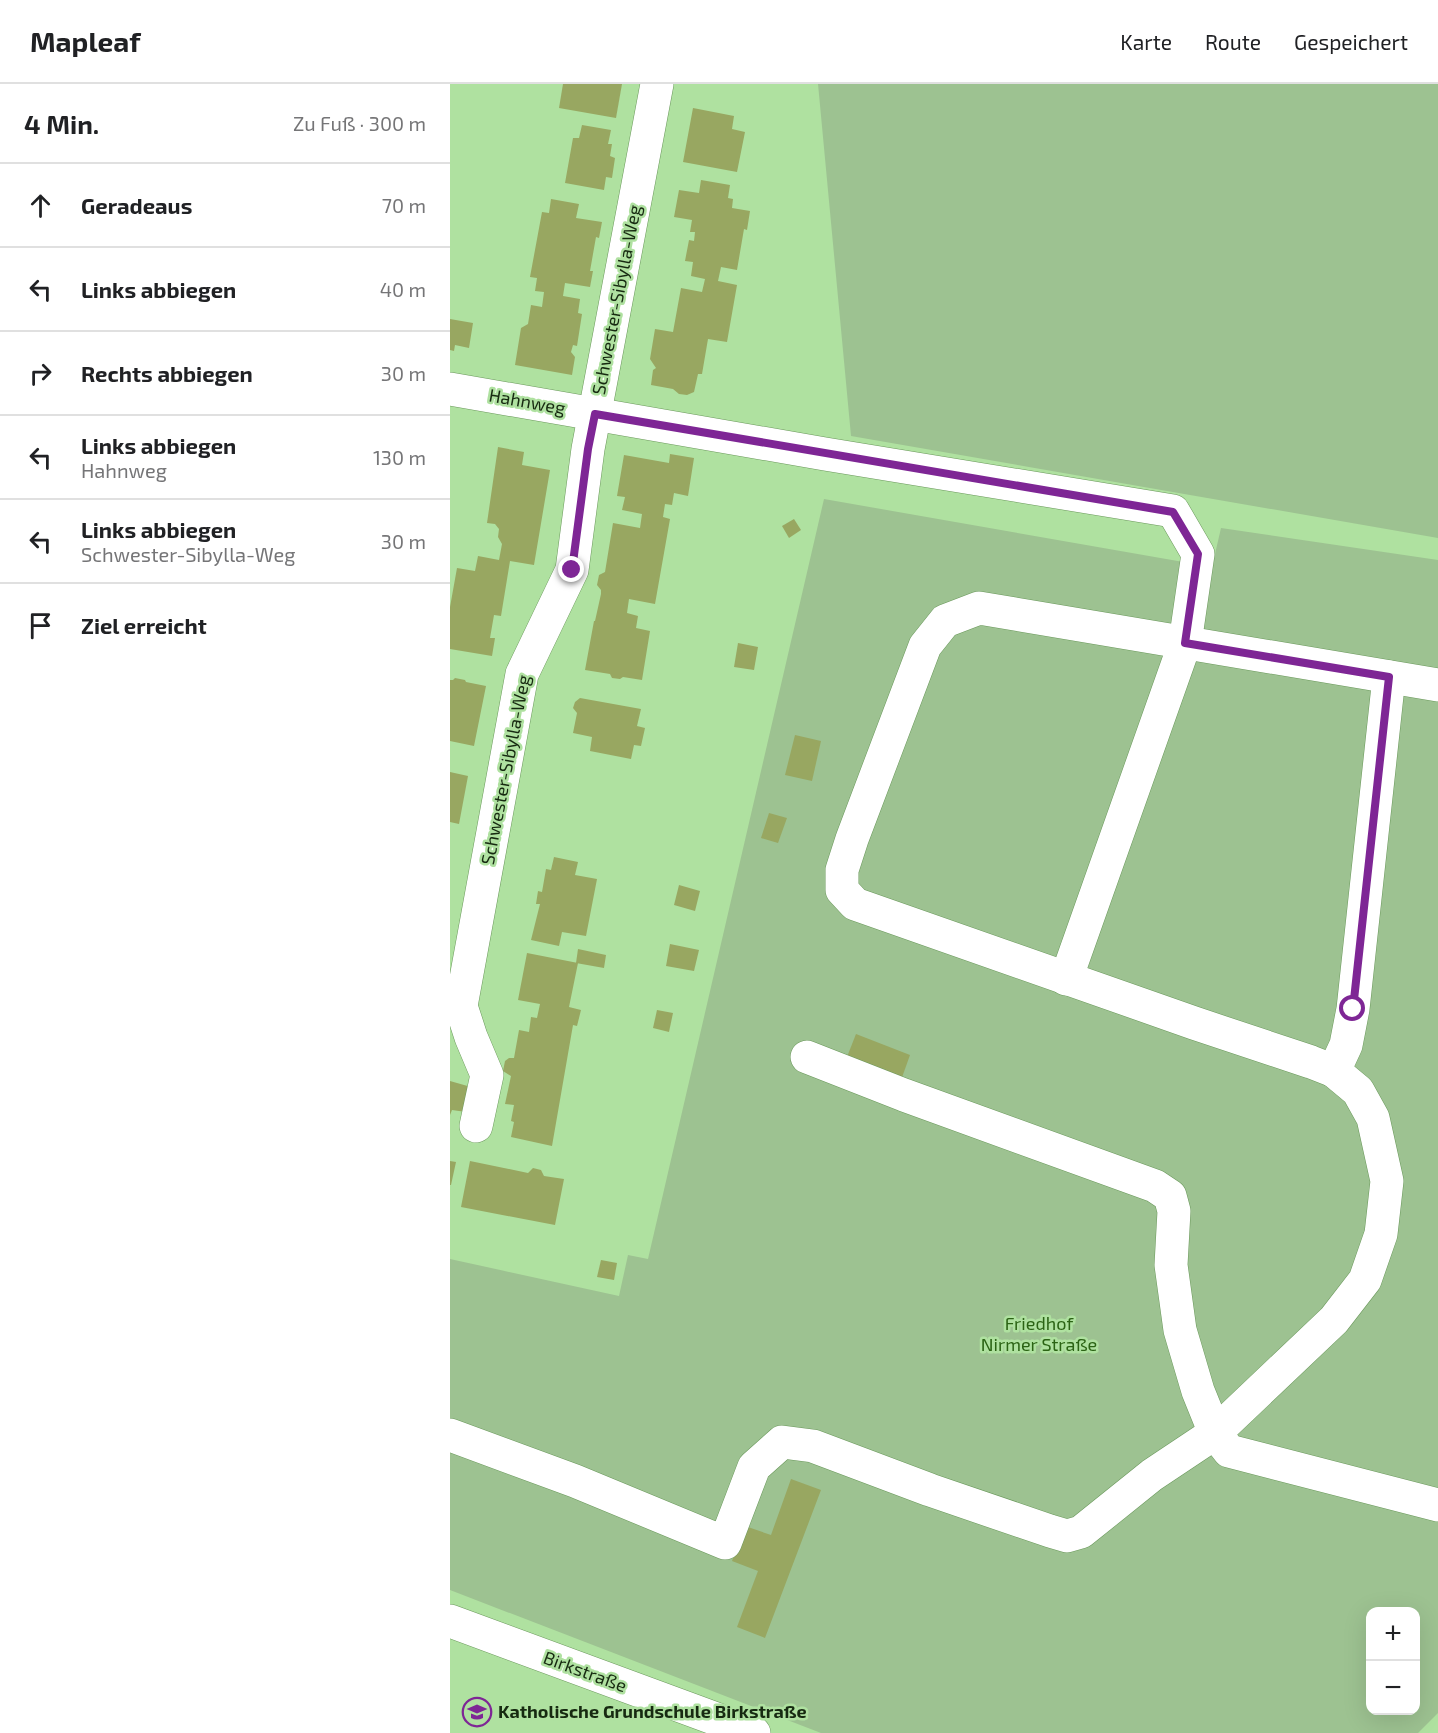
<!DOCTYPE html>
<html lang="de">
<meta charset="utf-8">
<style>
:root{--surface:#fff;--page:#f6f6f6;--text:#202124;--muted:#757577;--line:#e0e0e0}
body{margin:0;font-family:"Exo 2",sans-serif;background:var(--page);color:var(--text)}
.controls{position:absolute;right:18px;bottom:18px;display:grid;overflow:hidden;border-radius:12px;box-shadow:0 6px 24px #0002}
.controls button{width:54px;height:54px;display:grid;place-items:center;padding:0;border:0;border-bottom:2px solid var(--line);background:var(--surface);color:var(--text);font:30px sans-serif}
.stop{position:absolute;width:18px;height:18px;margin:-14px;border:4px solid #7e2695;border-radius:50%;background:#fff}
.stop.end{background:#7e2695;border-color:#fff;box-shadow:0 2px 6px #0008}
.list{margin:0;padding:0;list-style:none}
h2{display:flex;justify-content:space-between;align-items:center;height:78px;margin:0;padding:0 24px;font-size:26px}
h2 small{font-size:20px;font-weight:400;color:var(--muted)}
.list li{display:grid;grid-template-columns:39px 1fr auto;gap:18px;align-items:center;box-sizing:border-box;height:84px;padding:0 24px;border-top:2px solid var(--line)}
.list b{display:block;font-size:22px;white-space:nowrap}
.list p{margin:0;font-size:20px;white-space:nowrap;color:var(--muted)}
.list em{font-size:20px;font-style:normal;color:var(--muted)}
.icon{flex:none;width:33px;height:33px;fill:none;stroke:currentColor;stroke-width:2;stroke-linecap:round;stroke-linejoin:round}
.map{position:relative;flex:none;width:988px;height:1649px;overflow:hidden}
header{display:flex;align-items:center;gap:36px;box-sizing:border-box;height:84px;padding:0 30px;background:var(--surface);border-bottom:2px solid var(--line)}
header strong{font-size:28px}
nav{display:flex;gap:33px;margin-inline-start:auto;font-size:21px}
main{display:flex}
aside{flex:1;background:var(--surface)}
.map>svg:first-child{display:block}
.green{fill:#9dc291;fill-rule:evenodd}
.building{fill:#98a761}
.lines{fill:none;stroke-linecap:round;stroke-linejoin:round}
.minor-casing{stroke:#6a985b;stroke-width:34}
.minor{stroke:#fff;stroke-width:33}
.route{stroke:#7e2695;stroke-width:8}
.labels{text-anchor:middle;stroke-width:5;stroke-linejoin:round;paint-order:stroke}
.street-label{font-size:18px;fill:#172a11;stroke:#afe1a0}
.park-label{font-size:18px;fill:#2b6314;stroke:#afe1a0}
.poi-label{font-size:18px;font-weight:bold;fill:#172a11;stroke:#afe1a0;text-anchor:start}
</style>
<header>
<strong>Mapleaf</strong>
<nav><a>Karte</a><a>Route</a><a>Gespeichert</a></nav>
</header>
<main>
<aside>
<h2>4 Min.<small>Zu Fuß · 300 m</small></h2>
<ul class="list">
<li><svg class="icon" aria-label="ahead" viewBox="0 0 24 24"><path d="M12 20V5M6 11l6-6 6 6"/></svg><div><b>Geradeaus</b></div><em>70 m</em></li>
<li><svg class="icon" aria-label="left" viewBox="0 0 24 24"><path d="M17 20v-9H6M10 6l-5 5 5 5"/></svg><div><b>Links abbiegen</b></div><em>40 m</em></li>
<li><svg class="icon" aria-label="right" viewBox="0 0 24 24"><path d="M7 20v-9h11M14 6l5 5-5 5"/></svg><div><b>Rechts abbiegen</b></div><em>30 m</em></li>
<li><svg class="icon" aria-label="left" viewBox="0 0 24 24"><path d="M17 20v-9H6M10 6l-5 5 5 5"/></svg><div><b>Links abbiegen</b><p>Hahnweg</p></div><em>130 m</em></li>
<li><svg class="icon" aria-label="left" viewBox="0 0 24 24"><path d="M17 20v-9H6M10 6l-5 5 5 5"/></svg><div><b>Links abbiegen</b><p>Schwester-Sibylla-Weg</p></div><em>30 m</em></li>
<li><svg class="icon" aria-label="arrive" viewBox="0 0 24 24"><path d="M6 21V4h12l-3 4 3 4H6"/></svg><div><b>Ziel erreicht</b></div></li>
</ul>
</aside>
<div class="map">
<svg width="988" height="1649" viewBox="0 0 988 1649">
<rect width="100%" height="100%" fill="#afe1a0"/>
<g class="green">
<path d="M 368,0 L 988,0 L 988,454 L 401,352 Z"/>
<path d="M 374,415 L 762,483 L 771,444 L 988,476 L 988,1629 L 968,1649 L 371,1649 L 0,1506 L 0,1175 L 169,1212 L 178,1171 L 198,1175 ZM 920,1528 L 966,1528 L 966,1626 L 920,1626 Z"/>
</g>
<g class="building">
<path d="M 113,0 L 172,0 L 166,34 L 109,24 Z"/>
<path d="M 243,24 L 284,32 L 282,45 L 295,48 L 287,88 L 233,78 Z"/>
<path d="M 132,41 L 161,46 L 158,60 L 162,60 L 160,72 L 165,74 L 162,94 L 156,93 L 154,106 L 115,99 L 123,54 L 129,54 Z"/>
<path d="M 251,96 L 280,101 L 278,114 L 283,115 L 282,124 L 300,127 L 297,146 L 294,145 L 287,186 L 271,183 L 268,197 L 287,201 L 277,258 L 258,255 L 252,290 L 248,290 L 244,308 L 237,311 L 229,310 L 223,305 L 201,301 L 203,286 L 206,284 L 200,275 L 205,245 L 223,248 L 231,204 L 252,208 L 255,195 L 241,192 L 243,178 L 235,177 L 239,156 L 244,157 L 245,148 L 240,148 L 242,136 L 224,133 L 229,106 L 249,109 Z"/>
<path d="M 101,115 L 129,120 L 126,134 L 152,138 L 149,154 L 146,153 L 140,187 L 143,187 L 140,203 L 115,199 L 113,212 L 130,215 L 128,229 L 132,230 L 127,262 L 123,261 L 121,268 L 125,273 L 122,291 L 65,281 L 71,244 L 78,240 L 81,221 L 92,223 L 94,208 L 85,207 L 87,194 L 80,193 L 92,128 L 99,129 Z"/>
<path d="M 0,235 L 23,239 L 19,264 L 5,261 L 4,267 L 0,266 Z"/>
<path d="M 48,363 L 74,368 L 72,381 L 100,386 L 84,481 L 60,477 L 51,532 L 44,531 L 40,554 L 45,554 L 42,572 L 0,565 L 0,523 L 7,484 L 25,487 L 28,472 L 49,476 L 52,460 L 48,453 L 49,445 L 45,440 L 37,439 Z"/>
<path d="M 220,370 L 244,374 L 238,412 L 224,409 L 222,421 L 215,420 L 213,433 L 220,435 L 205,520 L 179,515 L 177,529 L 188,532 L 186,544 L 200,547 L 192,596 L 173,593 L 170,595 L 162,594 L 160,590 L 135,586 L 144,537 L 145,537 L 151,510 L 151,506 L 147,501 L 149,491 L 155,488 L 163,439 L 190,444 L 192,430 L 172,426 L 175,413 L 167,412 L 174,371 L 219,379 Z"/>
<path d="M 344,435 L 351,446 L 339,454 L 332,442 Z"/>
<path d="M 288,559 L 308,563 L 304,586 L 284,583 Z"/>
<path d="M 5,594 L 15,596 L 16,598 L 36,602 L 24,662 L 0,657 L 0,596 L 3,596 Z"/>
<path d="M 130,614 L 191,625 L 187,642 L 195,644 L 191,662 L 184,661 L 181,675 L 140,667 L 142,653 L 123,649 L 127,629 L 123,624 L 125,618 Z"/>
<path d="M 345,651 L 371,657 L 362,697 L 335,691 Z"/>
<path d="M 0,688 L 18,692 L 9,740 L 0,738 Z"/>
<path d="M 319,729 L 337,734 L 328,759 L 311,754 Z"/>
<path d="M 104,773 L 128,778 L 125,791 L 147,795 L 136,852 L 112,848 L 109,862 L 81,856 L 90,820 L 86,820 L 88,807 L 92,808 L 96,785 L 101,786 Z"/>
<path d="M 229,801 L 250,807 L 245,827 L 224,821 Z"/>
<path d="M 220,860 L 249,866 L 244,887 L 216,882 Z"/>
<path d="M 128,865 L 156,871 L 154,884 L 126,879 Z"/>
<path d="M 77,869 L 128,879 L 119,923 L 131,926 L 127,942 L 123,941 L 102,1062 L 61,1053 L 64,1038 L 61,1037 L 64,1021 L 55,1020 L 61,992 L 53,987 L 55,977 L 59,974 L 64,974 L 69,946 L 79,948 L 81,933 L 87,934 L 90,920 L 68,916 Z"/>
<path d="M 207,926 L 223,929 L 219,948 L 203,944 Z"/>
<path d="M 406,950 L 460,971 L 450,999 L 395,978 Z"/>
<path d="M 0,997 L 21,1003 L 16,1028 L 2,1026 L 0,1031 Z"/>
<path d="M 0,1077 L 6,1078 L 1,1101 L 0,1101 Z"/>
<path d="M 20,1077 L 78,1089 L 83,1084 L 91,1086 L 94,1092 L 114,1095 L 105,1141 L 11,1123 Z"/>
<path d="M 151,1176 L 167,1179 L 164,1196 L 147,1193 Z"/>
<path d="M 341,1395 L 371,1406 L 315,1554 L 287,1543 L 308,1487 L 282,1477 L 295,1442 L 321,1451 Z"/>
</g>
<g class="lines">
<g class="minor-casing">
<g id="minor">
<path d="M 0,305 L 375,370 L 723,427 L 748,470 L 735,559 L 616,895"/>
<path d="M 357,973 L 454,1011 L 705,1102 L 720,1112 L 724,1127 L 721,1181 L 730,1246 L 748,1307 L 765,1349 L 779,1367 L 988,1421"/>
<path d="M 884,987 L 861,978 L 744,939 L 405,820 L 392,806 L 392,786 L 402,755 L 475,562 L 495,537 L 529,524 L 988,601"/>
<path d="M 26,1042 L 37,991 L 21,953 L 11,922 L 72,590 L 122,486 L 138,365 L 207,0"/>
<path d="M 0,1351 L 125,1397 L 275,1459 L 304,1383 L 332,1358 L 363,1362 L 480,1406 L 600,1447 L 617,1452 L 631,1448 L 702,1391 L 765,1349 L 884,1236 L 915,1196 L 931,1150 L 937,1097 L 923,1034 L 908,1007 L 884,987 L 896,961 L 903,925 L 939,593"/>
<path d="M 0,1537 L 304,1649"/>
</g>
</g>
<use href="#minor" class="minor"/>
</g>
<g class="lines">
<path class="route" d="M 122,486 L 138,365 L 145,330 L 723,428 L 748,470 L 735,559 L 939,593 L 903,925"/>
</g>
<defs>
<g id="school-ring" transform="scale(1.5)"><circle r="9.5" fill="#afe1a0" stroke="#7e2695" stroke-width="1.5"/><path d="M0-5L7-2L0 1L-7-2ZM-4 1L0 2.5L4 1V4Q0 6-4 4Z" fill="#7e2695"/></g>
</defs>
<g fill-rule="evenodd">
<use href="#school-ring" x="27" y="1628"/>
</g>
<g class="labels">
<g class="street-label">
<text transform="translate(167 216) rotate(-79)" y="6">Schwester-Sibylla-Weg</text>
<text transform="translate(77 318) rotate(10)" y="6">Hahnweg</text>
<text transform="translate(56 686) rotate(-79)" y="6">Schwester-Sibylla-Weg</text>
<text transform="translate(135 1588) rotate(20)" y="6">Birkstraße</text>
</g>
<g class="park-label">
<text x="589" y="1246">Friedhof<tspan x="589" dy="21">Nirmer Straße</tspan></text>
</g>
<g class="poi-label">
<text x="48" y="1634">Katholische Grundschule Birkstraße</text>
</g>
</g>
</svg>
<div class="controls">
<button>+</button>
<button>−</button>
</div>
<div class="stop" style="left:903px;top:925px"></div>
<div class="stop end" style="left:122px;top:486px"></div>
</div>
</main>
